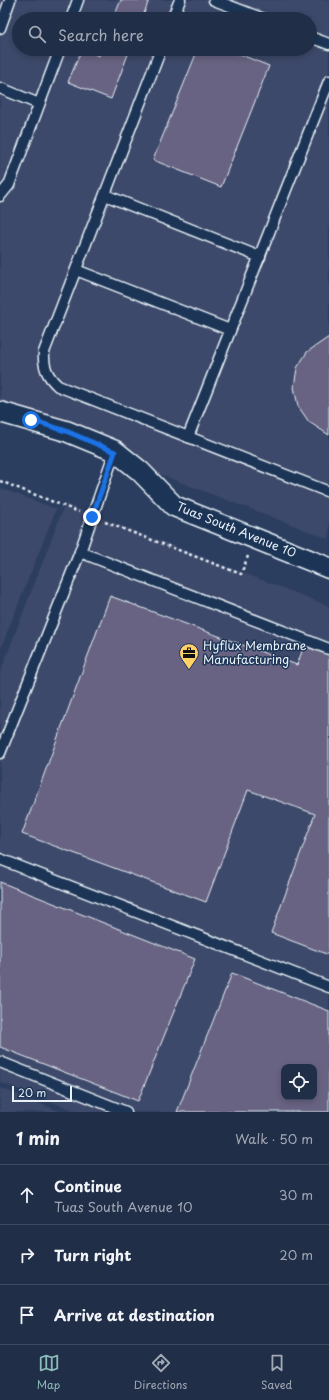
<!DOCTYPE html>
<meta charset="utf-8">
<style>
:root{--surface:#212e48;--page:#2d3a52;--text:#f1f3f6;--muted:#a2a8b4;--line:#3e4a60;--accent:#8bbbb9}
body{margin:0;font-family:"Playpen Sans",sans-serif;background:var(--page);color:var(--text)}
.controls{position:absolute;right:12px;bottom:12px;display:grid;overflow:hidden;border-radius:8px;box-shadow:0 2px 6px #0003}
.controls button{width:36px;height:36px;display:grid;place-items:center;padding:0;border:0;border-bottom:1px solid var(--line);background:var(--surface);color:var(--text);font:20px sans-serif}
.scale{position:absolute;left:12px;bottom:10px;width:60px;box-sizing:border-box;padding-left:4px;border:2px solid #e8f1f8;border-top:0;font-size:11px;line-height:14px;white-space:nowrap;color:#e8f1f8;-webkit-text-stroke:3px #1d3557;paint-order:stroke}
.stop{position:absolute;width:12px;height:12px;margin:-9px;border:3px solid #1a73e8;border-radius:50%;background:#fff}
.stop.end{background:#1a73e8;border-color:#fff;box-shadow:0 1px 4px #0008}
.list{margin:0;padding:0;list-style:none}
h2{display:flex;justify-content:space-between;align-items:center;height:52px;margin:0;padding:0 16px;font-size:17px}
h2 small{font-size:13px;font-weight:400;color:var(--muted)}
.list li{display:grid;grid-template-columns:26px 1fr auto;gap:12px;align-items:center;box-sizing:border-box;height:60px;padding:0 16px;border-top:1px solid var(--line)}
.list b{display:block;font-size:15px;white-space:nowrap}
.list p{margin:0;font-size:13px;white-space:nowrap;color:var(--muted)}
.list em{font-size:13px;font-style:normal;color:var(--muted)}
.icon{flex:none;width:22px;height:22px;fill:none;stroke:currentColor;stroke-width:2;stroke-linecap:round;stroke-linejoin:round}
.map{position:relative;flex:none;width:329px;height:1112px;overflow:hidden}
.search{position:absolute;background:var(--surface);box-shadow:0 2px 6px #0003;left:12px;right:12px;top:12px;height:44px;display:flex;align-items:center;gap:10px;box-sizing:border-box;padding:0 14px;border-radius:22px;color:var(--muted);font-size:15px}
.sheet{height:232px;background:var(--surface)}
nav{display:flex;justify-content:space-around;align-items:center;box-sizing:border-box;height:56px;border-top:1px solid var(--line);background:var(--surface);font-size:11px;color:var(--muted)}
nav a{display:grid;justify-items:center;gap:2px}
nav .on{color:var(--accent)}
.map>svg:first-child{display:block}
.built{fill:#3e496a;fill-rule:evenodd}
.building{fill:#676482;stroke:#e8f1f8;fill-rule:evenodd}
.lines{fill:none;stroke-linecap:round;stroke-linejoin:round}
.service-casing{stroke:#e8f1f8;stroke-width:13}
.minor-casing{stroke:#e8f1f8;stroke-width:23}
.path{stroke:#e8f1f8;stroke-width:2.5;stroke-dasharray:3 3;stroke-linecap:butt}
.service{stroke:#1d3557;stroke-width:10}
.minor{stroke:#1d3557;stroke-width:20}
.route{stroke:#1a73e8;stroke-width:5}
.labels{text-anchor:middle;stroke-width:3;stroke-linejoin:round;paint-order:stroke}
.street-label{font-size:12px;fill:#e8f1f8;stroke:#1d3557}
.poi-label{font-size:12px;fill:#e8f1f8;stroke:#1d3557;text-anchor:start}
</style>
<div class="map">
<svg width="329" height="1112" viewBox="0 0 329 1112">
<rect width="100%" height="100%" fill="#2c3e60"/>
<filter id="ink" filterUnits="userSpaceOnUse"><feTurbulence type="fractalNoise" baseFrequency=".025" numOctaves="2"/><feDisplacementMap in="SourceGraphic" scale="8" xChannelSelector="R" yChannelSelector="G"/><feConvolveMatrix kernelMatrix="1 2 1 2 8 2 1 2 1" color-interpolation-filters="sRGB"/></filter>
<g filter="url(#ink)">
<g class="built">
<path d="M 0,0 L 329,0 L 329,539 L 0,413 ZM 19,19 L 310,19 L 310,49 L 19,49 Z"/>
<path d="M 0,488 L 56,509 L 0,650 Z"/>
<path d="M 65,504 L 329,606 L 329,1112 L 79,1112 L 0,1082 L 0,673 ZM 284,1067 L 314,1067 L 314,1097 L 284,1097 Z"/>
<path d="M 0,1088 L 61,1112 L 0,1112 Z"/>
</g>
<g class="building">
<path d="M 121,0 L 149,0 L 142,19 L 113,19 Z"/>
<path d="M 82,49 L 99,56 L 101,49 L 130,49 L 111,99 L 68,82 Z"/>
<path d="M 198,49 L 226,49 L 269,66 L 221,187 L 153,160 Z"/>
<path d="M 329,337 L 329,435 L 309,422 L 298,406 L 294,387 L 297,368 L 307,352 Z"/>
<path d="M 110,596 L 297,665 L 304,646 L 329,655 L 329,955 L 271,933 L 315,814 L 248,790 L 206,902 L 22,834 Z"/>
<path d="M 0,882 L 195,959 L 138,1101 L 0,1047 Z"/>
<path d="M 232,973 L 329,1011 L 329,1112 L 177,1112 ZM 284,1067 L 314,1067 L 314,1097 L 284,1097 Z"/>
</g>
<g class="lines">
<g class="service-casing">
<g id="service">
<path d="M 214,0 L 264,19"/>
<path d="M 71,19 L 78,0"/>
<path d="M 172,19 L 180,0"/>
<path d="M 0,28 L 10,0"/>
<path d="M 310,37 L 329,44"/>
<path d="M 161,49 L 44,352 C 43,367 47,376 58,386 L 329,492"/>
<path d="M 0,88 L 39,104"/>
<path d="M 105,195 L 260,257"/>
<path d="M 0,196 L 9,185 L 60,49"/>
<path d="M 76,270 L 230,330"/>
<path d="M 188,437 L 329,81"/>
<path d="M 80,552 L 329,649"/>
<path d="M 0,753 L 80,552 L 115,451"/>
<path d="M 0,859 L 329,987"/>
<path d="M 0,1062 L 126,1112"/>
</g>
</g>
<g class="minor-casing">
<path id="minor" d="M 0,412 L 66,431 L 115,451 L 140,471 L 174,506 L 329,568"/>
</g>
<g class="path">
<path d="M 0,481 L 79,512"/>
<path d="M 105,522 L 241,574 L 248,556"/>
</g>
<use href="#service" class="service"/>
<use href="#minor" class="minor"/>
</g>
</g>
<g class="lines" filter="url(#ink)">
<path class="route" d="M 31,420 L 66,431 L 115,452 L 92,517"/>
</g>
<defs>
<g id="office-pin" transform="scale(1)"><path d="M0 17L-7.5 6A9.5 9.5 0 1 1 7.5 6Z" fill="#ffd166" stroke="#1d3557"/><path d="M-6-3h4V-5.5h4V-3h4V5H-6ZM-1-4.5V-3h2v-1.5ZM-6 0V1H6V0Z" fill="#111"/></g>
</defs>
<g fill-rule="evenodd">
<use href="#office-pin" x="189" y="653"/>
</g>
<g class="labels">
<g class="street-label">
<text transform="translate(236 530) rotate(22)" y="4">Tuas South Avenue 10</text>
</g>
<g class="poi-label">
<text x="203" y="650">Hyflux Membrane<tspan x="203" dy="14">Manufacturing</tspan></text>
</g>
</g>
</svg>
<div class="controls">
<button><svg class="icon" aria-label="locate" viewBox="0 0 24 24"><circle cx="12" cy="12" r="6"/><path d="M12 2v4M12 18v4M2 12h4M18 12h4"/></svg></button>
</div>
<div class="scale">20 m</div>
<div class="stop" style="left:31px;top:420px"></div>
<div class="stop end" style="left:92px;top:517px"></div>
<div class="search"><svg class="icon" aria-label="search" viewBox="0 0 24 24"><circle cx="10" cy="10" r="6"/><path d="M15 15l6 6"/></svg>Search here</div>
</div>
<section class="sheet">
<h2>1 min<small>Walk · 50 m</small></h2>
<ul class="list">
<li><svg class="icon" aria-label="ahead" viewBox="0 0 24 24"><path d="M12 20V5M6 11l6-6 6 6"/></svg><div><b>Continue</b><p>Tuas South Avenue 10</p></div><em>30 m</em></li>
<li><svg class="icon" aria-label="right" viewBox="0 0 24 24"><path d="M7 20v-9h11M14 6l5 5-5 5"/></svg><div><b>Turn right</b></div><em>20 m</em></li>
<li><svg class="icon" aria-label="arrive" viewBox="0 0 24 24"><path d="M6 21V4h12l-3 4 3 4H6"/></svg><div><b>Arrive at destination</b></div></li>
</ul>
</section>
<nav>
<a class="on"><svg class="icon" aria-label="map" viewBox="0 0 24 24"><path d="M3 6l6-2 6 2 6-2v14l-6 2-6-2-6 2zM9 4v14M15 6v14"/></svg>Map</a>
<a><svg class="icon" aria-label="directions" viewBox="0 0 24 24"><path d="M12 3l9 9-9 9-9-9zM9 14v-3h6M13 9l2 2-2 2"/></svg>Directions</a>
<a><svg class="icon" aria-label="saved" viewBox="0 0 24 24"><path d="M7 4h10v16l-5-4-5 4z"/></svg>Saved</a>
</nav>
